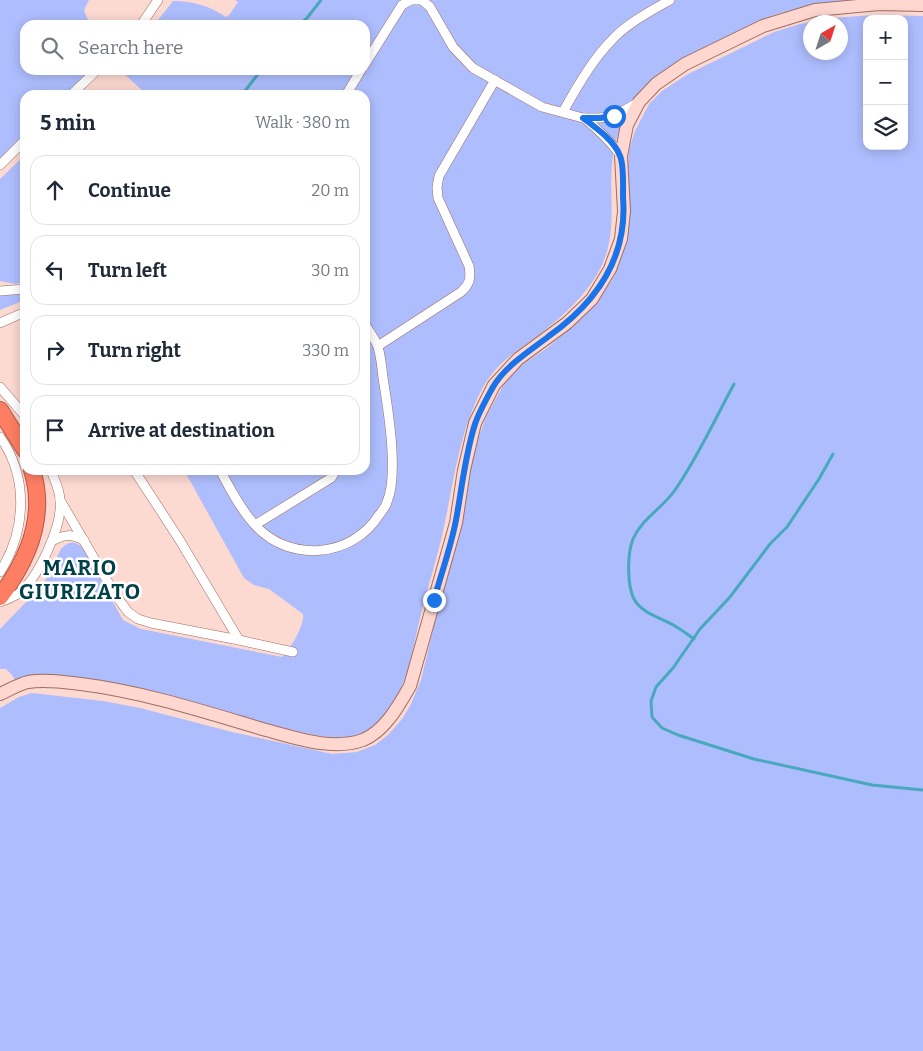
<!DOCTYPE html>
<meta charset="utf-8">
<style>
:root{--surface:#fff;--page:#f2f2f3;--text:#1f2937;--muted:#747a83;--line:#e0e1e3}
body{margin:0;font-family:Bitter,serif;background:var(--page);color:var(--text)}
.controls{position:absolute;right:15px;top:15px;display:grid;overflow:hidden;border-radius:10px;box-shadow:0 2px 12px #0003}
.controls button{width:45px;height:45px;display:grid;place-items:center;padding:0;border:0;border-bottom:1px solid var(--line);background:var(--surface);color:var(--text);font:25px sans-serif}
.compass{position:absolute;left:803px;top:15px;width:45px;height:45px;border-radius:50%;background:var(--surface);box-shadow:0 2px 12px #0003;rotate:39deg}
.stop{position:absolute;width:15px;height:15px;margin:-11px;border:4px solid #1a73e8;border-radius:50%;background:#fff}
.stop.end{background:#1a73e8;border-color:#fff;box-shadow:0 1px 5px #0008}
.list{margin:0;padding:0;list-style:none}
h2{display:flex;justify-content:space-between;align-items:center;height:65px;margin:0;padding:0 20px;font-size:21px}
h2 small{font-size:16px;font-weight:400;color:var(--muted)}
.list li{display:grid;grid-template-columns:32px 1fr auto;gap:15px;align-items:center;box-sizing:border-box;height:70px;margin:0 10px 10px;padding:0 10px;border:1px solid var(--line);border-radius:15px}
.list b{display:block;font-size:19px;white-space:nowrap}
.list em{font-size:16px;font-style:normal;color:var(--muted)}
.icon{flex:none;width:28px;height:28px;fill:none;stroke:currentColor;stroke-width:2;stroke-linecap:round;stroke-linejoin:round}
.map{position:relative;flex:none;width:923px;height:1051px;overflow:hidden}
.search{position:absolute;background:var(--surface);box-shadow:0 2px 12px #0003;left:20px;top:20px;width:350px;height:55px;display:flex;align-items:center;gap:12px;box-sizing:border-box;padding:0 18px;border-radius:15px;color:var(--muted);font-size:19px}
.panel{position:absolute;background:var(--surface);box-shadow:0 2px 12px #0003;left:20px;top:90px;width:350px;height:385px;border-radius:15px}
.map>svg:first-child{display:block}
.green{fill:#aebdfd;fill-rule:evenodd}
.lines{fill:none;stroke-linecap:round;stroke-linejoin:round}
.stream{stroke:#48a9bd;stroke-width:3}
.street-casing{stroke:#a06d61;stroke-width:10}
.secondary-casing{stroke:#a06d61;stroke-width:14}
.highway-casing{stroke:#b25945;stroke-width:18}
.street{stroke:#fff;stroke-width:9}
.secondary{stroke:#fed8d0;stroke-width:12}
.highway{stroke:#fd7e63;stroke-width:16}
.route{stroke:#1a73e8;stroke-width:6}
.labels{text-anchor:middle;stroke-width:5;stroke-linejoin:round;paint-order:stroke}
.district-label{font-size:21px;font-weight:bold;letter-spacing:1px;fill:#00404b;stroke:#fff}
</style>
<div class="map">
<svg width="923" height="1051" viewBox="0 0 923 1051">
<rect width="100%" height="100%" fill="#fcd9d1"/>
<g class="green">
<path d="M 0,0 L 89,0 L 84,10 L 87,18 L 93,25 L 25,25 L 25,70 L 90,70 L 65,95 L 25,95 L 25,135 L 0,160 Z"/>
<path d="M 235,0 L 865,0 C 832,3 798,5 767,18 C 747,26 727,38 707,47 C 686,58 662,69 645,86 C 630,101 620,124 615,145 C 605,186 621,229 600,269 C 586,296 560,319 536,337 C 512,354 494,365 480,393 C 457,439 453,490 441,540 C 435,566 426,592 420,618 C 414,643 410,670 398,695 C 392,709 378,727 363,733 C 338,743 310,734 285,728 C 267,725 250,721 233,717 C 213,712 194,705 175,701 C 158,697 139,697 122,694 C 86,690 51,686 16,682 L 12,675 L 6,669 L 0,669 L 0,629 L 29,599 L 41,589 L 61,549 C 68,541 75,540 83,548 L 123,620 L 141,629 L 282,657 C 290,649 305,625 303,614 L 269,589 L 254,585 L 244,578 L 184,470 L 365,470 L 365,95 L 147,95 L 120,70 L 365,70 L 365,25 L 154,25 L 173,1 C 194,1 209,6 226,17 L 229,15 L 238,2 Z"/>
<path d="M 874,15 L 923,16 L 923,1051 L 0,1051 L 0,708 L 19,697 L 32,693 L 103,701 L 140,708 L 232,732 L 332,754 L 357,752 L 375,745 L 388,735 L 402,719 L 410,706 L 421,680 L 438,609 L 455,548 L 474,451 L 485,419 L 506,380 L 519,367 L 547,348 L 574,325 L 604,291 L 612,280 L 619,264 L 623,249 L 629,150 L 635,131 L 649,104 L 662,91 L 688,74 L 774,32 L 800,24 L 833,18 ZM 867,19 L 904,19 L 904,146 L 867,146 ZM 810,22 L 840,22 L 840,52 L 810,52 Z"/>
<path d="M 25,155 L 25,282 L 15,284 L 0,281 L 0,179 Z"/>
<path d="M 25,293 L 25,300 L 0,310 L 0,294 Z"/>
</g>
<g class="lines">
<g class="stream">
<path d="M 299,25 L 307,18 L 321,0"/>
<path d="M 242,95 L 261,70"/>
<path d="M 833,454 L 819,479 L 787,527 L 770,544 L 730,597 L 700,629 L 673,668 L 656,687 L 651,701 L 652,717 L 662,728 L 678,735 L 754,759 L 872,785 L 923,790"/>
<path d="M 694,639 C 688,635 682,630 675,626 C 662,618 642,614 634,599 C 627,585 627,554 633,539 C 642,518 663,508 675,490 C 698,457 715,419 734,384"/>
</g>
<g class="street-casing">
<g id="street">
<path d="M 413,0 L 422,0 L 430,7 L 453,47 L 473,68 L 542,107 L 583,118 L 600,118 L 614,116 L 639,102"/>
<path d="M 141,25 L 158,0"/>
<path d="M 365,64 L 402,5 L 411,0"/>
<path d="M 71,95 L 97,70"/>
<path d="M 346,95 L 361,70"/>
<path d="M 563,112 C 575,90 592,60 610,42 C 626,24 649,12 670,0"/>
<path d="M 584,118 C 599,130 610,140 621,156"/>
<path d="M 0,165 L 25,140"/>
<path d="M 0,291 L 25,289"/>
<path d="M 0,323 L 25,312"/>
<path d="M 378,346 L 461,292 C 470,284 471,278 469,266 L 438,198 L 437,187 L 439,176 L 495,80"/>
<path d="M 0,387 L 25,416"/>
<path d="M 0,437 C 29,478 26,531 0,572"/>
<path d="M 134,470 L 179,539 L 239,640"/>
<path d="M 220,470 C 229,487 241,510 255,525 C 289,563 352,558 379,515 C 382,511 386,507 387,502 C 399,474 388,409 383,378 C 382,368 381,357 378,347 C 376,340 369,332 365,324"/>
<path d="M 60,500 L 115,594 L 128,612 L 138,619 L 151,623 L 239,640 L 293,652"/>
<path d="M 255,525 L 331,478 L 336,470"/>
<path d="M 52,541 C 66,534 70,534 84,540"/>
<path d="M 0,602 C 6,600 13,597 18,594 C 38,579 63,525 60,500 C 60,490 54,479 51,470"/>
</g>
</g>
<g class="secondary-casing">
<path id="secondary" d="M 0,694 C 9,690 19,684 28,682 C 45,679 64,682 81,684 C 144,692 205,712 266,730 C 296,738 332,751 363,740 C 385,731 399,705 410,686 L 456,523 L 464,470 L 475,423 L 494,385 L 518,359 L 567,323 L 592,299 L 610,269 L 621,239 L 624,211 L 621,156 L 627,125 L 639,102 L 656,84 L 685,64 L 763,26 L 815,10 L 879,4 L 923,5"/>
</g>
<g class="highway-casing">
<g id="highway">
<path d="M 0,410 L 25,450"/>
<path d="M 0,597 C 28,560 47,517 32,470"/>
</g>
</g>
<use href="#street" class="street"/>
<use href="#secondary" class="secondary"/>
<use href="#highway" class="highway"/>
</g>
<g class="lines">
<path class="route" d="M 434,600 C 441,574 451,547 456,520 C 462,488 465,455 475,424 C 479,412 487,398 493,387 C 506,365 530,351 549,336 C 597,302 628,258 623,197 C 623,186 624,165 620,156 C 614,140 596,128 583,118 L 600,118 L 614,116"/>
</g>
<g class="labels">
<g class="district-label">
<text x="80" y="575">MARIO<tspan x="80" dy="24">GIURIZATO</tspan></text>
</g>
</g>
</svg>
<div class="controls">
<button>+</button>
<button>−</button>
<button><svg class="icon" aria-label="layers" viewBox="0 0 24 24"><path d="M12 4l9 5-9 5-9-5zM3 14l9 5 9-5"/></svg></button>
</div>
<svg class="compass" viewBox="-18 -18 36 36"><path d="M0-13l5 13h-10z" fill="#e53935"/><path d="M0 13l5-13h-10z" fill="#747a83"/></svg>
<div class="stop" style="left:614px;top:116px"></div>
<div class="stop end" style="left:434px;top:600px"></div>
<div class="search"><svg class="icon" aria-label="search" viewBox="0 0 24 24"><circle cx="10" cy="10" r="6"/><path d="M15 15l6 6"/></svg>Search here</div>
<section class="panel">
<h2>5 min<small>Walk · 380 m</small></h2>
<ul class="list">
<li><svg class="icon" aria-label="ahead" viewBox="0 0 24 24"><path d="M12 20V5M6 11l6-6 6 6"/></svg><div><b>Continue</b></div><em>20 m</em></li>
<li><svg class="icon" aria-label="left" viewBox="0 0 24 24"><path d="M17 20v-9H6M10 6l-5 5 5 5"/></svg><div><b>Turn left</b></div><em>30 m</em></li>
<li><svg class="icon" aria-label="right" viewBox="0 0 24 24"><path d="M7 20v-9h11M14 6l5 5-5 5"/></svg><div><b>Turn right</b></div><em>330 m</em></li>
<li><svg class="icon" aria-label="arrive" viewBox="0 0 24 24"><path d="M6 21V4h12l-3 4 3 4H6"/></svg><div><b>Arrive at destination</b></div></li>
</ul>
</section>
</div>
